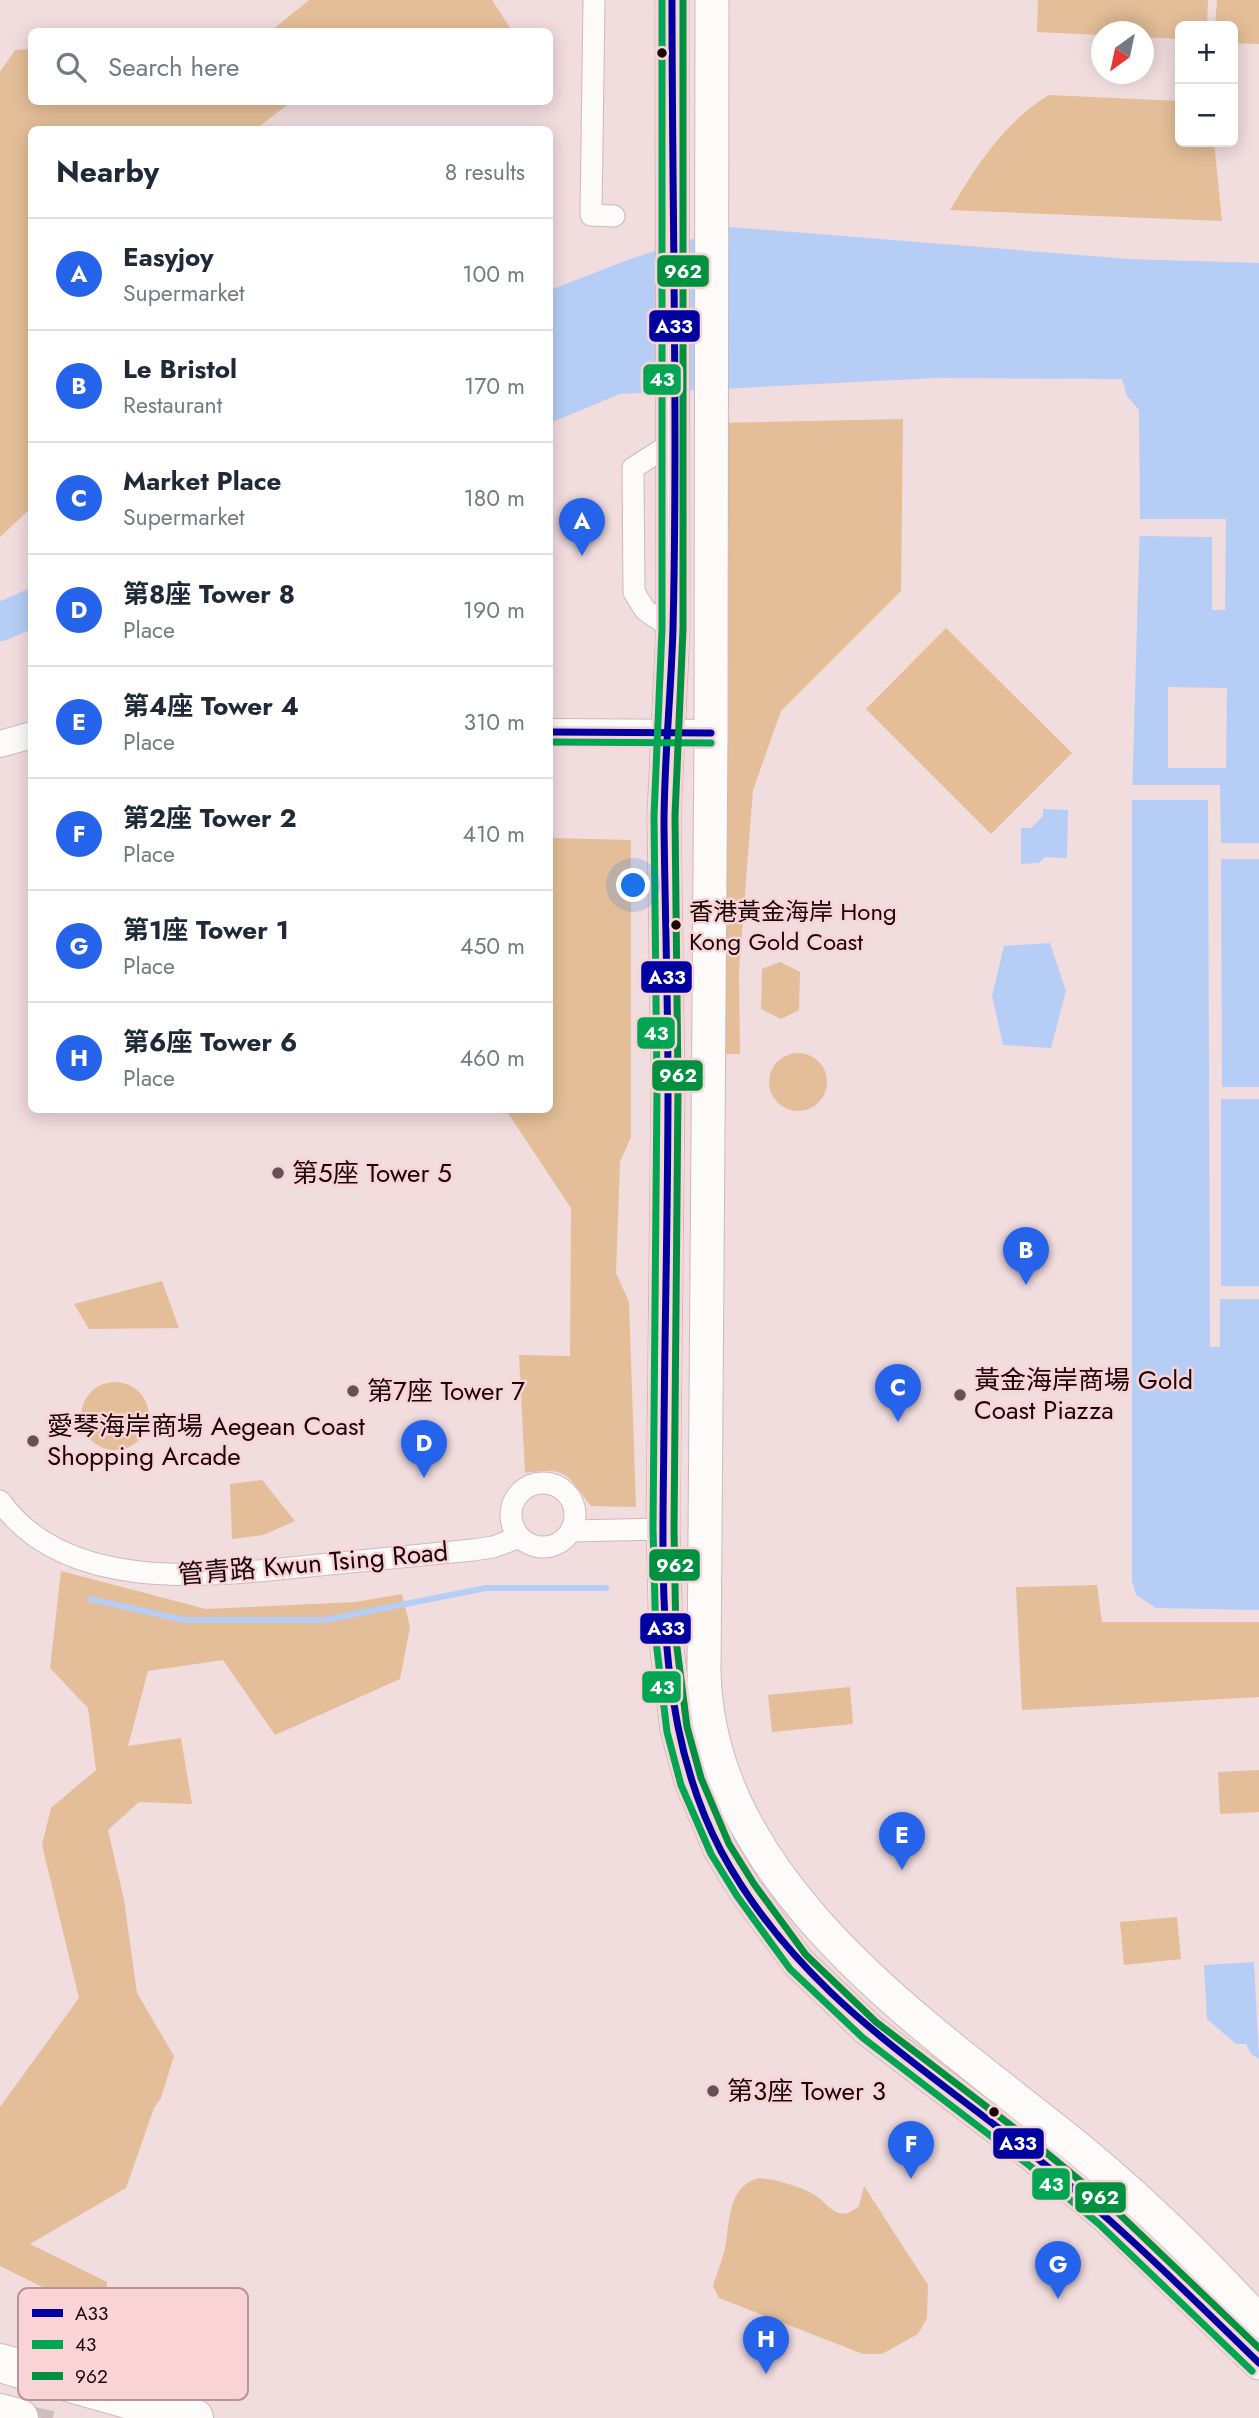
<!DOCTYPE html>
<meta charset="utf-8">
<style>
:root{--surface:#fff;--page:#f2f2f3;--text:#1f2937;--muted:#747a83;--line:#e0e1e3;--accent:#2563eb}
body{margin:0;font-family:Jost,"Noto Sans TC",sans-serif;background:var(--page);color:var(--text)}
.controls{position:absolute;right:21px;top:21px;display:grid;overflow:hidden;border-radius:10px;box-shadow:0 4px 18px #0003}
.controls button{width:63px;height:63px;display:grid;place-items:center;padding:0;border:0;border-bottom:2px solid var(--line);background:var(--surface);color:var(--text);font:35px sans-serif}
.compass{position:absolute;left:1091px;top:21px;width:63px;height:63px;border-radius:50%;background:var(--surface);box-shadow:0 4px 18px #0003;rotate:213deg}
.you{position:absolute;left:634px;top:886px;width:24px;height:24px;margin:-18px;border:5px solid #fff;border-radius:50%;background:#1a73e8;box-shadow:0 0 0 10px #1a73e833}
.badge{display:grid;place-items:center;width:46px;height:46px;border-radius:50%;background:var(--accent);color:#fff;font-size:23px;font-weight:700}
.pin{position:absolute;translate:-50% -58px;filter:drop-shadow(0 2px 4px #0008)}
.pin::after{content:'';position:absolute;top:37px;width:24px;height:21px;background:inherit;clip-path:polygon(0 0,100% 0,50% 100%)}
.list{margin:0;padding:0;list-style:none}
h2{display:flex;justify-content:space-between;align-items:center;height:91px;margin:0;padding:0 28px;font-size:30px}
h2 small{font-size:23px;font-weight:400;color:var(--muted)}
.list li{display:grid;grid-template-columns:46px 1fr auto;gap:21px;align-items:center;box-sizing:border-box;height:112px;padding:0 28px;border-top:2px solid var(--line)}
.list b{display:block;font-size:26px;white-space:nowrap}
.list p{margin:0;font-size:23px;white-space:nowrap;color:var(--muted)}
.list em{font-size:23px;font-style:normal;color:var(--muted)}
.icon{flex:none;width:38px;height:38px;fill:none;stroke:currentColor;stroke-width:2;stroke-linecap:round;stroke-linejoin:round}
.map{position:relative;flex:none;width:1259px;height:2418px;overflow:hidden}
.search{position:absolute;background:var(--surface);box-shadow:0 4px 18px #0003;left:28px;top:28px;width:525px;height:77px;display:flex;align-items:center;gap:18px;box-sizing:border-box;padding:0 24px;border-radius:10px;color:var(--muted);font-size:26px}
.panel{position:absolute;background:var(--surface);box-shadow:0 4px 18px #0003;left:28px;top:126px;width:525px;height:987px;border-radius:10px}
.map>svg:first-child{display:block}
.green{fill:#e4be98}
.water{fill:#b6cef5}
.pier{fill:#f1dcde}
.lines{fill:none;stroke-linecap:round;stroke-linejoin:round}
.stream{stroke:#b6cef5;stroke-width:6}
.river{stroke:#b6cef5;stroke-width:38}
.minor-tunnel{stroke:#d1bcbe;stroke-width:21;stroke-dasharray:21 10;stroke-linecap:butt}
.minor-casing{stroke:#ceb9bb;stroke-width:23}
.tertiary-casing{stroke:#ceb9bb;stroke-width:28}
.primary-casing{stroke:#ceb9bb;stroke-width:35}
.motorway-casing{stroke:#ceb9bb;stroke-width:40}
.minor{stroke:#fdfafa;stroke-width:21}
.tertiary{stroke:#fdfafa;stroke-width:26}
.primary{stroke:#fdfafa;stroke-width:33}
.motorway{stroke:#fdfafa;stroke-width:38}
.bus-1-casing{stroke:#fad3d6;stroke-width:12}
.bus-2-casing{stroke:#fad3d6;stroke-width:12}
.bus-3-casing{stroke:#fad3d6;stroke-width:12}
.bus-1{stroke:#0000a0;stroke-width:7}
.bus-2{stroke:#00a651;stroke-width:7}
.bus-3{stroke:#009140;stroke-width:7}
.bus-dot{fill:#190608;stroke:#fad3d6;stroke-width:2.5}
.poi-dot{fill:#655153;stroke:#fad3d6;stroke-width:2.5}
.labels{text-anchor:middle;stroke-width:5;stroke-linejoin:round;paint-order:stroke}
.bus-label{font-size:24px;fill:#190608;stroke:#fad3d6;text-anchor:start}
.poi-label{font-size:26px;fill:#190608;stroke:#fad3d6;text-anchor:start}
.street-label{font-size:26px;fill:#190608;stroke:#fad3d6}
.key{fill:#fad3d6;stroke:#b69698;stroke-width:2}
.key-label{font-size:19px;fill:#190608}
.line-badge{stroke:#fad3d6;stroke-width:2.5}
.badge-label{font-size:19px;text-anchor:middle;font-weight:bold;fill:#fff}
</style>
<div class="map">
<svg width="1259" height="2418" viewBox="0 0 1259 2418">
<rect width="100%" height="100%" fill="#f1dcde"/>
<g class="green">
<path d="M 309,0 L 492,0 L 512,31 L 271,31 Z"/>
<path d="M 1038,0 L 1208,0 L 1207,26 L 1180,26 L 1180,39 L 1144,37 L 1144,32 L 1102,32 L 1101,35 L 1037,32 Z"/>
<path d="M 1217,0 L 1259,0 L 1259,44 L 1233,43 L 1233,26 L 1215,26 Z"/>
<path d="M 31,49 L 32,102 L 291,102 L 256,129 L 32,130 L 31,508 L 0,537 L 0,72 L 15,50 Z"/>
<path d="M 1049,95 L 1180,101 L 1180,142 L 1214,142 L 1222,221 L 950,210 C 977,165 1003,123 1049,95 Z"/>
<path d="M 903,419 L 901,591 L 781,711 L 753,790 L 739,972 L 740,1054 L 721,1054 L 717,423 Z"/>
<path d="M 946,628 L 1072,753 L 991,834 L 866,709 Z"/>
<path d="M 550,838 L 631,840 L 631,1137 L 620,1162 L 616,1273 L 629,1302 L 636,1507 L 591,1506 C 566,1474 569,1467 525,1473 L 519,1355 L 570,1356 L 571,1208 L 506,1110 L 550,1110 Z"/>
<path d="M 780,962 L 800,972 L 799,1010 L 781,1019 L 761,1009 L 762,969 Z"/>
<circle cx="798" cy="1082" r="29"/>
<path d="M 162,1281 L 179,1328 L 89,1329 L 74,1304 Z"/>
<circle cx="115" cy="1416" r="34"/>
<path d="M 262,1480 L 295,1521 L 263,1535 L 232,1539 L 230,1484 Z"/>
<path d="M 61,1571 L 206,1609 L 356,1602 L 402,1594 L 410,1627 L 400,1679 L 275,1735 L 223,1660 L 148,1671 L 128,1746 L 181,1738 L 192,1804 L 139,1802 L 108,1830 L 124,1900 L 137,1993 L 174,2056 L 161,2098 L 154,2108 L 126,2188 L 30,2244 L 107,2282 L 105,2318 L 0,2266 L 0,2107 L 79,1998 L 42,1845 L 51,1808 L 96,1770 L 88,1708 L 50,1668 Z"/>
<path d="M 1097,1585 L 1102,1622 L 1259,1622 L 1259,1697 L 1022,1710 L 1016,1587 Z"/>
<path d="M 850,1687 L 853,1724 L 772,1732 L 768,1695 Z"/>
<path d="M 1259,1770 L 1259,1812 L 1220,1814 L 1218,1772 Z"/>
<path d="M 1177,1917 L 1181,1959 L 1124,1965 L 1120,1922 Z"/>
<path d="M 759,2178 C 775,2179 799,2186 813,2194 C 830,2204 837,2225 859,2206 L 864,2186 L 928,2285 L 927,2318 L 918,2334 L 882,2354 L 863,2354 L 719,2298 L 713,2286 C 717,2273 722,2261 725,2248 C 730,2223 727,2186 759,2178 Z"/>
</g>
<g class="water">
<path d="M 730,227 L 1129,259 L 1259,263 L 1259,1610 L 1156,1608 L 1136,1595 L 1132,1581 L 1132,800 L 1140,519 L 1139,410 L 1127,396 L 1122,379 L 936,378 L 620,394 L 550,423 L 550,290 L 633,258 Z"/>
<path d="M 1043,809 L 1068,810 L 1067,858 L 1045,857 L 1039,863 L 1021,864 L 1021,828 L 1031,828 L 1043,816 Z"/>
<path d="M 1050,943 L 1066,991 L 1051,1048 L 1003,1045 L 992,996 L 1004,946 Z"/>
<path d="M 1254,1962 L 1259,2059 L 1251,2054 L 1246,2044 L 1236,2044 L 1207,2019 L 1204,1965 Z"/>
</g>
<g class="pier">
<path d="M 1136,519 L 1226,519 L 1225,610 L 1212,610 L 1212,537 L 1135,536 Z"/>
<path d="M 1168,687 L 1227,688 L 1226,768 L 1168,768 Z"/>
<path d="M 1129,785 L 1220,785 L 1221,843 L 1259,843 L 1259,859 L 1221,859 L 1222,1087 L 1259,1087 L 1259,1099 L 1221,1099 L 1221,1286 L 1259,1286 L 1259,1299 L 1220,1299 L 1220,1347 L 1210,1347 L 1208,800 L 1129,800 Z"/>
</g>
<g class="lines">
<path class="stream" d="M 90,1599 L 184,1620 L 325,1620 L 486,1588 L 606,1588"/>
<path class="river" d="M 0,622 L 32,608"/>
<path class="minor-tunnel" d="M 42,2418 L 44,2409"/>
<g class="minor-casing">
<g id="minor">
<path d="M 594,0 L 591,215 L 614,216"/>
<path d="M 672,443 L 633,468 L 634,592 L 645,610 L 673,629"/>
<circle cx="543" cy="1515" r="32"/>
<path d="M 0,1501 C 68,1597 219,1575 319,1565 C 371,1560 422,1555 473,1550 L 493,1547 L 520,1537"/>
<path d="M 571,1531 L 663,1529"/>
</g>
</g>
<g class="tertiary-casing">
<g id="tertiary">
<path d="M 550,732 L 711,733"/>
<path d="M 0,744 L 32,735"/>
</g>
</g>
<g class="primary-casing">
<g id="primary">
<path d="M 672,0 L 673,629 L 664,816 L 668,1088 L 663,1529 L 666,1641 L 677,1729 L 691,1781 L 720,1849 L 745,1890 L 798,1962 L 869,2030 L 1037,2158 L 1106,2216 L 1259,2363"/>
<path d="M 712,0 L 711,733 L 704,1672 C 709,1878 913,2017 1059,2133 C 1131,2190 1197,2254 1259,2322"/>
</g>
</g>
<g class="motorway-casing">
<g id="motorway">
<path d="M 0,2363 L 194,2418"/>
<path d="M 0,2413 L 19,2418"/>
</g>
</g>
<use href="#minor" class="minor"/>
<use href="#tertiary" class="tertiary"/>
<use href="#primary" class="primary"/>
<use href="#motorway" class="motorway"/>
<g class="bus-1-casing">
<g id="bus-1">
<path d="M 672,0 C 672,209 678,420 673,629 C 671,694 664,760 664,825 C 665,912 668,1000 668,1087 C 668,1201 665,1314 664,1428 C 663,1569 653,1722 721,1851 C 796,1991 919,2063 1038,2159 C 1116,2222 1187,2293 1259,2363"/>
<path d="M 550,732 L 711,733"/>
</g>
</g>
<g class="bus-2-casing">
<g id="bus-2">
<path d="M 662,0 L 662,629 L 654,816 L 657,1088 L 653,1529 L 656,1641 L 667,1732 L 681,1785 L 711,1854 L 737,1896 L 790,1969 L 863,2038 L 1030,2166 L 1099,2224 L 1252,2371"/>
<path d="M 550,742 L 711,743"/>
</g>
</g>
<g class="bus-3-casing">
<path id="bus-3" d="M 683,0 L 683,629 L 675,816 L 678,1088 L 674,1529 L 676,1640 L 687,1727 L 701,1778 L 729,1844 L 754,1884 L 806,1955 L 876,2022 L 1043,2150 L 1113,2208 L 1259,2348"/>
</g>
<use href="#bus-1" class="bus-1"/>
<use href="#bus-2" class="bus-2"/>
<use href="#bus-3" class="bus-3"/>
</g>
<g class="bus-dot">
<circle cx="662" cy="53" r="6"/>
<circle cx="676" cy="925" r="6"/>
<circle cx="994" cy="2112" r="6"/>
</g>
<g class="poi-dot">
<circle cx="278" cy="1173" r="7"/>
<circle cx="353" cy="1391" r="7"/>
<circle cx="960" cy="1395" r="7"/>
<circle cx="33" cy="1441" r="7"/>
<circle cx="713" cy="2091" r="7"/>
</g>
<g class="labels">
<g class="bus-label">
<text x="689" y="920">香港黃金海岸 Hong<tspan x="689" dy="30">Kong Gold Coast</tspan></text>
</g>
<g class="poi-label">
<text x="292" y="1182">第5座 Tower 5</text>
<text x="974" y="1389">黃金海岸商場 Gold<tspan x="974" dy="30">Coast Piazza</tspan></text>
<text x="367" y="1400">第7座 Tower 7</text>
<text x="47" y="1435">愛琴海岸商場 Aegean Coast<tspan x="47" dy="30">Shopping Arcade</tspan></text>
<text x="727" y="2100">第3座 Tower 3</text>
</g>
<g class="street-label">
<text transform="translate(313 1563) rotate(-5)" y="9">管青路 Kwun Tsing Road</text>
</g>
</g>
<rect x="18" y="2288" width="230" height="112" rx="10" class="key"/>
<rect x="32" y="2309" width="31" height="8" fill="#0000a0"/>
<rect x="32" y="2340" width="31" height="9" fill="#00a651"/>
<rect x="32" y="2372" width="31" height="8" fill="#009140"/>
<g class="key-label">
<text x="75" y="2320">A33</text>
<text x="75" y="2351">43</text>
<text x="75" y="2383">962</text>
</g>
<g class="line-badge">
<rect x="656" y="254" width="54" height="34" rx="7" fill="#009140"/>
<rect x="648" y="309" width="53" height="34" rx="7" fill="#0000a0"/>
<rect x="642" y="363" width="40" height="33" rx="7" fill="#00a651"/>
<rect x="640" y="960" width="53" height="34" rx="7" fill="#0000a0"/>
<rect x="636" y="1016" width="40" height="34" rx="7" fill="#00a651"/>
<rect x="651" y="1059" width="53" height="33" rx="7" fill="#009140"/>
<rect x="648" y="1548" width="53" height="34" rx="7" fill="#009140"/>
<rect x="639" y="1612" width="53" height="33" rx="7" fill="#0000a0"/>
<rect x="641" y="1670" width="41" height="34" rx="7" fill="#00a651"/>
<rect x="992" y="2127" width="53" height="33" rx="7" fill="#0000a0"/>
<rect x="1031" y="2167" width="40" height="34" rx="7" fill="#00a651"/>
<rect x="1074" y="2181" width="53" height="33" rx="7" fill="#009140"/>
</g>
<g class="badge-label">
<text x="683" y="278">962</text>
<text x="674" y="333">A33</text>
<text x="662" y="386">43</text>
<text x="667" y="984">A33</text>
<text x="656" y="1040">43</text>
<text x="678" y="1082">962</text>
<text x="675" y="1572">962</text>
<text x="666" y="1635">A33</text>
<text x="662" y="1694">43</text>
<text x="1018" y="2150">A33</text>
<text x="1051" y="2191">43</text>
<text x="1100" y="2204">962</text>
</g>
</svg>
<div class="controls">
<button>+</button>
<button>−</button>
</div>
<svg class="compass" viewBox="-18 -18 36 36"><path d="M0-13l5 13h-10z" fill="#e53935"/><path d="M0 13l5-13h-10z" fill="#747a83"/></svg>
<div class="you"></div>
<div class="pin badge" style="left:582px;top:556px">A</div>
<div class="pin badge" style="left:1026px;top:1285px">B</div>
<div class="pin badge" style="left:898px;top:1422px">C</div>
<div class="pin badge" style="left:424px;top:1478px">D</div>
<div class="pin badge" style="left:902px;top:1870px">E</div>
<div class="pin badge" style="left:911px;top:2179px">F</div>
<div class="pin badge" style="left:1058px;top:2299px">G</div>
<div class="pin badge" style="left:766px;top:2374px">H</div>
<div class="search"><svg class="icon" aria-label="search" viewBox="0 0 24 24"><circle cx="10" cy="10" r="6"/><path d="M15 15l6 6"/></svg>Search here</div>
<section class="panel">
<h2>Nearby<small>8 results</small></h2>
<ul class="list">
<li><span class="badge">A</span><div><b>Easyjoy</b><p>Supermarket</p></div><em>100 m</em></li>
<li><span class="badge">B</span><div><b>Le Bristol</b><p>Restaurant</p></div><em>170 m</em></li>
<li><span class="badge">C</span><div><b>Market Place</b><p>Supermarket</p></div><em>180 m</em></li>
<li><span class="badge">D</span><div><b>第8座 Tower 8</b><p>Place</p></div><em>190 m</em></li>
<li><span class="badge">E</span><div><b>第4座 Tower 4</b><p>Place</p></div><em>310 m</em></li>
<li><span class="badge">F</span><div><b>第2座 Tower 2</b><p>Place</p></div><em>410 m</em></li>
<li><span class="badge">G</span><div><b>第1座 Tower 1</b><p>Place</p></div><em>450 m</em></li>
<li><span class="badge">H</span><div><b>第6座 Tower 6</b><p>Place</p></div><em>460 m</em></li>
</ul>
</section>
</div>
